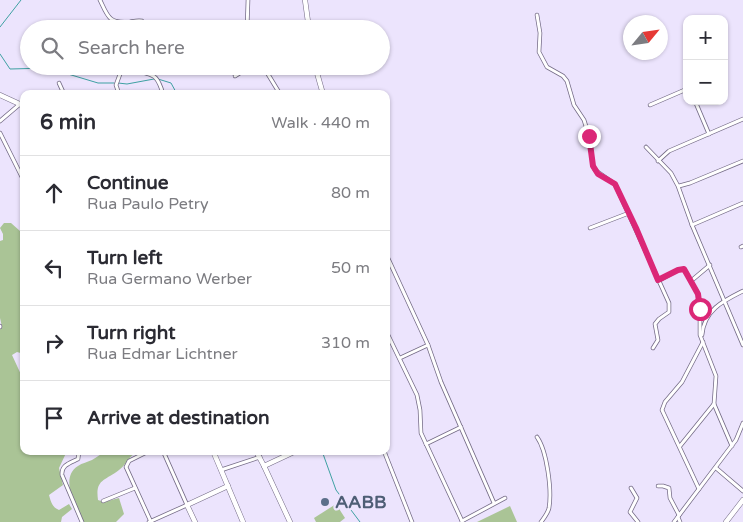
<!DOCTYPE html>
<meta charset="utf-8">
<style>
:root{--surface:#fff;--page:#f7f7f7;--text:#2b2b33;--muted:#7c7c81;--line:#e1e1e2}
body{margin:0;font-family:"Varela Round",sans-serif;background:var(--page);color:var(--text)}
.controls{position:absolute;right:15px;top:15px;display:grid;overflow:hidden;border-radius:10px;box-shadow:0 1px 4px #0004}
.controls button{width:45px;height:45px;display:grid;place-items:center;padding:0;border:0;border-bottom:1px solid var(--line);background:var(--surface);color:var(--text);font:25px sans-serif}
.compass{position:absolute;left:623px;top:15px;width:45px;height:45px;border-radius:50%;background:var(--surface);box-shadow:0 1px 4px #0004;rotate:61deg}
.stop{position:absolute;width:15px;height:15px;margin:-11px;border:4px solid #db2777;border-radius:50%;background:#fff}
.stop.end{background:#db2777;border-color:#fff;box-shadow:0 1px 5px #0008}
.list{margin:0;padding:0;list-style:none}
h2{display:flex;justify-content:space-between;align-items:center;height:65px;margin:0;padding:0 20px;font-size:21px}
h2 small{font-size:16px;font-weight:400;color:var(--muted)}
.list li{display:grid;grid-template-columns:32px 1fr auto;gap:15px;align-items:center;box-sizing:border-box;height:75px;padding:0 20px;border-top:1px solid var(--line)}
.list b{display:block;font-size:19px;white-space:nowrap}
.list p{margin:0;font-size:16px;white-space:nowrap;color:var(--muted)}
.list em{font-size:16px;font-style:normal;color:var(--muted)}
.icon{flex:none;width:28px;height:28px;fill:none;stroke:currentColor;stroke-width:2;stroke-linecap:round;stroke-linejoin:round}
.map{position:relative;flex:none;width:743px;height:522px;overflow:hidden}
.search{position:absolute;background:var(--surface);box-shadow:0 1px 4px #0004;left:20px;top:20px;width:370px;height:55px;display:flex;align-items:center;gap:12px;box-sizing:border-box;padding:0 18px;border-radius:28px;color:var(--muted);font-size:19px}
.panel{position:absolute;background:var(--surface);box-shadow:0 1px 4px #0004;left:20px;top:90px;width:370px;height:365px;border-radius:10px}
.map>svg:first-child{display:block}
.green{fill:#aac496}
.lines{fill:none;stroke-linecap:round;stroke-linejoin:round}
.stream{stroke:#3fa1a3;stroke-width:1}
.street-casing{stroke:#746b86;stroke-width:4.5}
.secondary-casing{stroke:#746b86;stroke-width:5.5}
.street{stroke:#fff;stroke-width:3}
.secondary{stroke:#fff;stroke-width:4.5}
.route{stroke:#db2777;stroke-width:6}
.service-dot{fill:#5c6f8a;stroke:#ece4fd;stroke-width:2}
.labels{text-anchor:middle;stroke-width:4.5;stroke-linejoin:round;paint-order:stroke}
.service-label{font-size:18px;font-weight:bold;fill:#4e5e75;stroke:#ece4fd;text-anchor:start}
</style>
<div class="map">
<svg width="743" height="522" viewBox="0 0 743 522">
<rect width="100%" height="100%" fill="#ece4fd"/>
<g class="green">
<path d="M 4,223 L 11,223 L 20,231 L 24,232 L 24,354 L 17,352 L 12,355 L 24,381 L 24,451 L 67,451 L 59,468 L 63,485 L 49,495 C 51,502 52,507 59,510 L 69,504 L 72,509 L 62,517 L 61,522 L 0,522 L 0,327 L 2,327 L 0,318 L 0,241 L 3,240 L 3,234 L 0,228 Z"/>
<path d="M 106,451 L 139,451 C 127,457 128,463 119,470 C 105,481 95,479 98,500 L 104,502 L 119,498 L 124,514 L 116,522 L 83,522 C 76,506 59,478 78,466 C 82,463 88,462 92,460 C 97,457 101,454 106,451 Z"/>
<path d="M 336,504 L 345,518 L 340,522 L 316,522 L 314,518 Z"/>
<path d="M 510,506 L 517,522 L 477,522 Z"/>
</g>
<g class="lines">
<g class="stream">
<path d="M 0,27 L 21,0"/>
<path d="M 0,54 L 10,69 L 48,68 L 98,83 L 114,83"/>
<path d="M 158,79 L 171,83 L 177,94"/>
<path d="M 118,83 L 127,84 L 154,79"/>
<path d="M 322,451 L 336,490 L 360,522"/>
</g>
<g class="street-casing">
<g id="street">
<path d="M 100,0 C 108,17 109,24 130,22 C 135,21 138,20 142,21 L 145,24 L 145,29"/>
<path d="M 537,15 L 540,33 L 539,52 L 547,67 L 563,76 L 567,81 L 574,105 L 584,120 L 589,136 L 593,166 L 595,170 L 615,184 L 669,303 L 669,312 L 659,319 L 655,324 L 658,340 L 653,348"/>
<path d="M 247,29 L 248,0"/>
<path d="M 131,66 C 149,80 155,66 163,94"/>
<path d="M 263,66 L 280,94"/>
<path d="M 235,76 L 251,66"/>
<path d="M 59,83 L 64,94"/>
<path d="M 119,94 L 116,85 L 123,66"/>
<path d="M 695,101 L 709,134"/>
<path d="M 650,105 L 687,89"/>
<path d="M 0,121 L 20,104"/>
<path d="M 0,133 L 24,181"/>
<path d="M 646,147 L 671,173 L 678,186 L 692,225 L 743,345"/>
<path d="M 658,161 L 669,151 L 743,119"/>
<path d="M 679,186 L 690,183 L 743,161"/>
<path d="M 692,225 L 743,203"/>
<path d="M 590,228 L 629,213"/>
<path d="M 741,247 L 743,246"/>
<path d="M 386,254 L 428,345 L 441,382 L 494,503"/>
<path d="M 658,281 L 678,270 L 684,269 L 698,294 L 700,309 L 700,335 L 716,376 L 714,404 L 732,446"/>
<path d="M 691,281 L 710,265"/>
<path d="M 0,326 L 0,327"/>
<path d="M 386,331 L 417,395 L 420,410 L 421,433 L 462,521"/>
<path d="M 702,335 C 704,310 723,301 743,291"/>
<path d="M 400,358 L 428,345"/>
<path d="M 537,437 C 547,451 552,490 549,508 C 548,513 544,518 541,522"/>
<path d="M 426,444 L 461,427"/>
<path d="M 680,446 L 714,404"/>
<path d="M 79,451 L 78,459 C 70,463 61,465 62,475 L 82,522"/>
<path d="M 149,451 L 129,461 L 126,467 L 151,522"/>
<path d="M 384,451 L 412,522"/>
<path d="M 716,468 L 743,491"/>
<path d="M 221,470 L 260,457"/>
<path d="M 658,486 L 663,486 L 669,488 L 670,498 L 679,515"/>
<path d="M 631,488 L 637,498 L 630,512 L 638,522"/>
<path d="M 699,489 L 662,410 L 665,402 L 682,382 L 703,342"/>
<path d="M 103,501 L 135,488"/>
<path d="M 678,517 L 680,522"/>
<path d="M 462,521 L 505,498"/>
<path d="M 149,522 L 187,505 L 163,451"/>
<path d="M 674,522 L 736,440 L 743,423"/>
</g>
</g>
<g class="secondary-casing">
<g id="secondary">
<path d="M 305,0 L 309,29"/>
<path d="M 315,66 L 323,94"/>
<path d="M 0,95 L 24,106"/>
<path d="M 213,451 L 243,522"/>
<path d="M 256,451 L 264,466 L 290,522"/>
<path d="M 264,466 L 296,451"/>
<path d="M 195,522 L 187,505 L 228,486"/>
<path d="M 726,522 L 743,500"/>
</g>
</g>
<use href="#street" class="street"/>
<use href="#secondary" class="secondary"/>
</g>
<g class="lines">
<path class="route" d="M 589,136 L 593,166 L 598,174 L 615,184 L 636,228 L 658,280 L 678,270 L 684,269 L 698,294 L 700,309"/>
</g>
<circle class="service-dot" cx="325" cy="502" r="5"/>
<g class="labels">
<g class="service-label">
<text x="335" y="508">AABB</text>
</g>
</g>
</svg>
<div class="controls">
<button>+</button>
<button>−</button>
</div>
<svg class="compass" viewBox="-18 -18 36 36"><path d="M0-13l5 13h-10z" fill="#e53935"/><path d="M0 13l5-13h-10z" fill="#7c7c81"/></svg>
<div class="stop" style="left:700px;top:309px"></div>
<div class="stop end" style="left:589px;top:136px"></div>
<div class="search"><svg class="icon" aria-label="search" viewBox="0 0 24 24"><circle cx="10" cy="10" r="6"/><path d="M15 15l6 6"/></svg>Search here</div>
<section class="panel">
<h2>6 min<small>Walk · 440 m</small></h2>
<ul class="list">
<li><svg class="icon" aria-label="ahead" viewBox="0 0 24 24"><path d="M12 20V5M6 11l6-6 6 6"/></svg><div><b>Continue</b><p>Rua Paulo Petry</p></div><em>80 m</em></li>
<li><svg class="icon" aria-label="left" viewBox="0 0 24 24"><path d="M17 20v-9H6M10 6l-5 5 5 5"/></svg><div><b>Turn left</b><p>Rua Germano Werber</p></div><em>50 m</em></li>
<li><svg class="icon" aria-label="right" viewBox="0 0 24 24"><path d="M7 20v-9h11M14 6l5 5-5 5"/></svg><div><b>Turn right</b><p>Rua Edmar Lichtner</p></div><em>310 m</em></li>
<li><svg class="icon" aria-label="arrive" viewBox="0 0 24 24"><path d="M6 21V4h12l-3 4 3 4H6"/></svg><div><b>Arrive at destination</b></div></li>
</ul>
</section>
</div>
